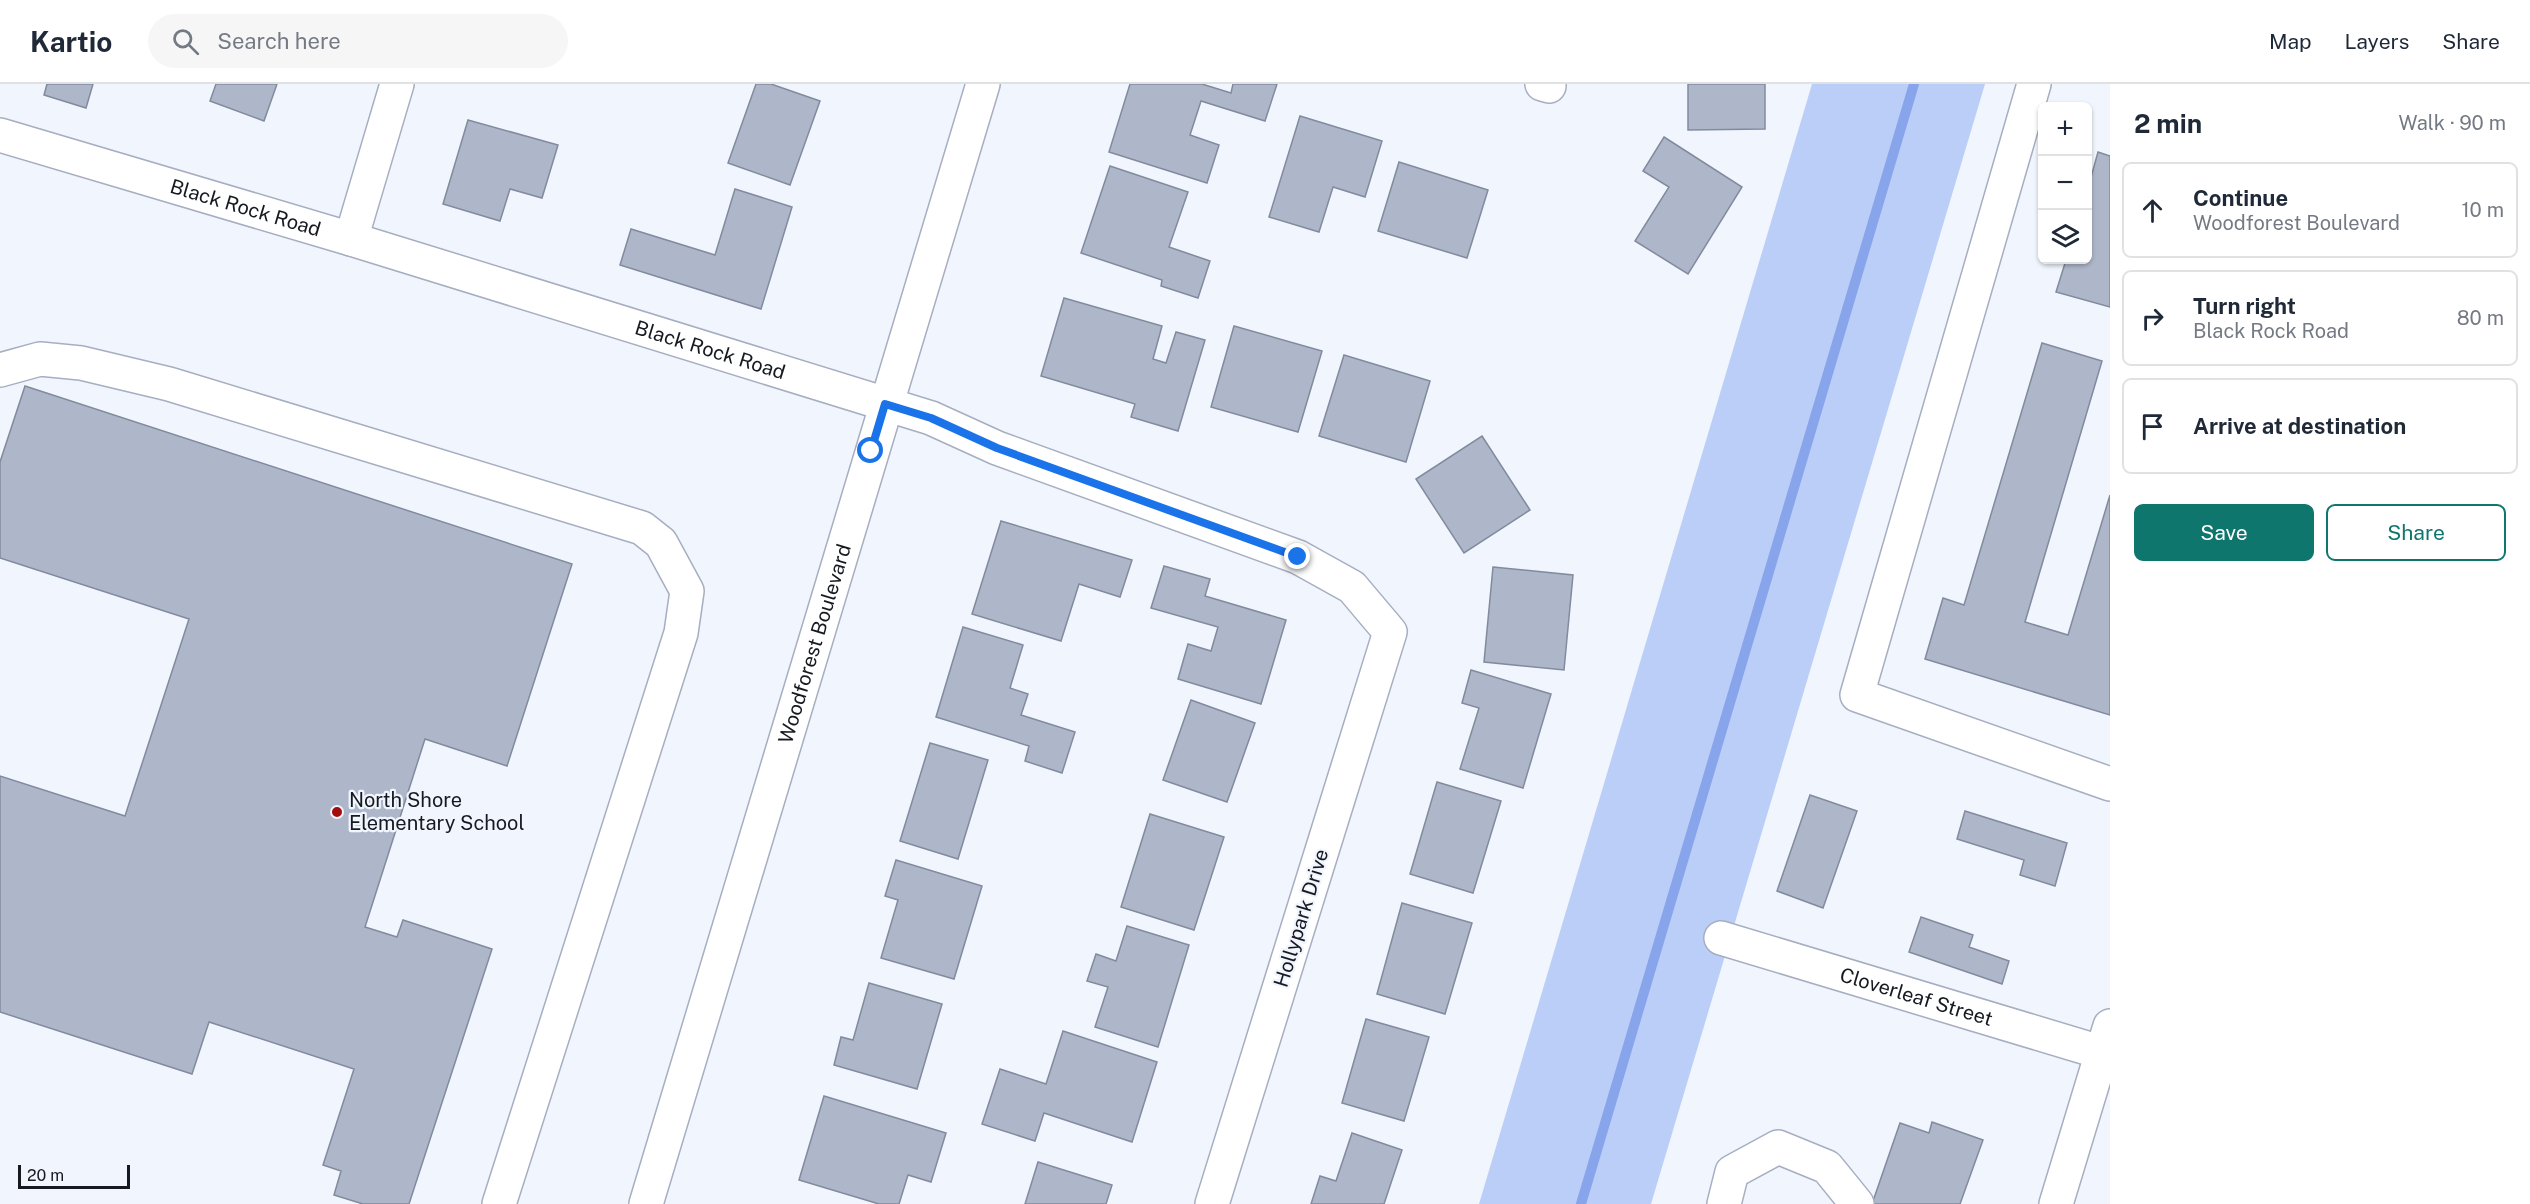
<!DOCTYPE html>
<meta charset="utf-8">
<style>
:root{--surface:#fff;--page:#f6f6f7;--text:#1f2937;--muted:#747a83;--line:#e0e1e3;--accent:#0f766e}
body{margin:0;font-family:"Public Sans",sans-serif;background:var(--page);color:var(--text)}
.controls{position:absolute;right:18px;top:18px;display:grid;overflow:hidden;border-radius:9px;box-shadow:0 2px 4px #0004}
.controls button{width:54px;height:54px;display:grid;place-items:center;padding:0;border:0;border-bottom:2px solid var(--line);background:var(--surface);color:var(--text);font:30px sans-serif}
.scale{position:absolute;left:18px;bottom:15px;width:112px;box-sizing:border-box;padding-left:6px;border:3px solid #161920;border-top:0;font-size:16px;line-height:21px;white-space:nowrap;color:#161920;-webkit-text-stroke:4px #f1f5fd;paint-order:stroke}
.stop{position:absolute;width:18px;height:18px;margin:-14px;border:4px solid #1a73e8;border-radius:50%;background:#fff}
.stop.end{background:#1a73e8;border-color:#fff;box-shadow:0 2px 6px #0008}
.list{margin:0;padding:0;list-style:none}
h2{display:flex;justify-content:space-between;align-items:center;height:78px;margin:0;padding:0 24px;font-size:26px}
h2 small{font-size:20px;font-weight:400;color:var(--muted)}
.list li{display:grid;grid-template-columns:39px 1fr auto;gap:18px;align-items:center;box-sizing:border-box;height:96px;margin:0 12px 12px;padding:0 12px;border:2px solid var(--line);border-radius:9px}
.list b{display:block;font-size:22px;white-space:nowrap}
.list p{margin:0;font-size:20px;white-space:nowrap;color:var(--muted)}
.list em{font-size:20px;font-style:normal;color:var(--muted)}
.actions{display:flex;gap:12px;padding:18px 24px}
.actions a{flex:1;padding:14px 0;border:2px solid var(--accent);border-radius:9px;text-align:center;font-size:21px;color:var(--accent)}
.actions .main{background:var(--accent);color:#fff}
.icon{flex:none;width:33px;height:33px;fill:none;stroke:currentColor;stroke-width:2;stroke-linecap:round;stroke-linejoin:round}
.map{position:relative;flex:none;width:2110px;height:1120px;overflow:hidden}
header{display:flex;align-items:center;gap:36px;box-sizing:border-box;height:84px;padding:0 30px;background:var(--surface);border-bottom:2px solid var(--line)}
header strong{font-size:28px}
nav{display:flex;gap:33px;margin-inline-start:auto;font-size:21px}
.search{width:420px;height:54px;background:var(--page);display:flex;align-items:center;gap:15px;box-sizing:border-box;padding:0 21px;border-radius:33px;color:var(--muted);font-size:22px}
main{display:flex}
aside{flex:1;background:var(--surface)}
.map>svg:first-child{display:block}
.green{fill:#bbcef7}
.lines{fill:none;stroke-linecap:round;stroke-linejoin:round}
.stream{stroke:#88a5ec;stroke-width:10}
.building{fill:#aeb7ca;stroke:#828a9d;stroke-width:1.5}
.minor-casing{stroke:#a6aec1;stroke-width:36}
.major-casing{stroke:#a6aec1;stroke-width:36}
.minor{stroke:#fff;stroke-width:33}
.major{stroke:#fff;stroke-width:33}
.route{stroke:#1a73e8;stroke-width:8}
.poi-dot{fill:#a40d0c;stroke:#f1f5fd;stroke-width:2}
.labels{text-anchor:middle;stroke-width:4.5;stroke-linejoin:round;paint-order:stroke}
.street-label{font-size:20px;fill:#161920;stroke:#f1f5fd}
.poi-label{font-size:20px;fill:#161920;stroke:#f1f5fd;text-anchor:start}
</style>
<header>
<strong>Kartio</strong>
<div class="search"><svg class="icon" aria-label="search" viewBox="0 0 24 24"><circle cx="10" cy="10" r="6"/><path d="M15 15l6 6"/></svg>Search here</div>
<nav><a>Map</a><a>Layers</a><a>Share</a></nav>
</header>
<main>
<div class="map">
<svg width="2110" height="1120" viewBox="0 0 2110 1120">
<rect width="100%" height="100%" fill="#f1f5fd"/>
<path class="green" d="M 1812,0 L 1985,0 L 1651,1120 L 1479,1120 Z"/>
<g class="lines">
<path class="stream" d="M 1581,1120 L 1914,0"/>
</g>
<g class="building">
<path d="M 47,0 L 93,0 L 86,24 L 44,11 Z"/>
<path d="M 216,0 L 277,0 L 264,37 L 210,17 Z"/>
<path d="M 756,0 L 771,0 L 820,17 L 790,101 L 728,79 Z"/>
<path d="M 1130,0 L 1202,0 L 1231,9 L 1233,0 L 1277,0 L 1265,37 L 1201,17 L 1190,51 L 1219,61 L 1207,99 L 1109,68 Z"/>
<path d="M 1688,0 L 1765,0 L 1765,45 L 1688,46 Z"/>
<path d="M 1300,32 L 1382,57 L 1365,113 L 1333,103 L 1319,148 L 1269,133 Z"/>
<path d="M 468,36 L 558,61 L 542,114 L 510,105 L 500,137 L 443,120 Z"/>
<path d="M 1664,53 L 1742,103 L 1688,190 L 1635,157 L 1669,103 L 1643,87 Z"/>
<path d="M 2098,68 L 2110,72 L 2110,223 L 2056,208 L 2066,176 L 2088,176 L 2088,104 Z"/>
<path d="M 1399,78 L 1488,106 L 1467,174 L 1378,147 Z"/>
<path d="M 1110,82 L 1188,108 L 1169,163 L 1210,177 L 1198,214 L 1161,202 L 1162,196 L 1081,169 Z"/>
<path d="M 735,105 L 792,123 L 761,225 L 620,181 L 631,145 L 715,171 Z"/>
<path d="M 1064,214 L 1162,242 L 1153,275 L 1166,279 L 1176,248 L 1205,256 L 1178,347 L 1131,333 L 1135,320 L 1041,292 Z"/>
<path d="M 1234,242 L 1322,267 L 1298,348 L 1211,323 Z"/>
<path d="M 2042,259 L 2102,277 L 2025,538 L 2068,551 L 2110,411 L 2110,631 L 1925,575 L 1943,514 L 1964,521 Z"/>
<path d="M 1344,271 L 1430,297 L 1406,378 L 1319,352 Z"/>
<path d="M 25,302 L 572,480 L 507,682 L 425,655 L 365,843 L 397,853 L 403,836 L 492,865 L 409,1120 L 363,1120 L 334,1111 L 341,1087 L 323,1081 L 354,985 L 209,938 L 192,990 L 0,928 L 0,692 L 125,732 L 189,535 L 0,474 L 0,378 Z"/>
<path d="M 1482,352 L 1530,426 L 1464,469 L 1416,395 Z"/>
<path d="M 1001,437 L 1132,476 L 1120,513 L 1079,500 L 1061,557 L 972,530 Z"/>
<path d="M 1164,482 L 1210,495 L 1205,512 L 1286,536 L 1261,620 L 1178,595 L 1188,560 L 1211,567 L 1218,543 L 1151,524 Z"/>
<path d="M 1493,483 L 1573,491 L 1564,586 L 1484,578 Z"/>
<path d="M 963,543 L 1023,561 L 1010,604 L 1028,610 L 1021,631 L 1075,648 L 1062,689 L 1025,677 L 1029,662 L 936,633 Z"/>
<path d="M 1471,586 L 1551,610 L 1523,704 L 1460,685 L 1479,624 L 1462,619 Z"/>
<path d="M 1191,616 L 1255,639 L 1227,718 L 1163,696 Z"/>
<path d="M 930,659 L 988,676 L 958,775 L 900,757 Z"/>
<path d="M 1437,698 L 1501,717 L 1473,809 L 1410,790 Z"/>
<path d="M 1810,711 L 1857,727 L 1823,824 L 1777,807 Z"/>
<path d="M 1965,727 L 2067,759 L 2055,802 L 2020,791 L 2024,776 L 1957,755 Z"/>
<path d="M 1150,730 L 1224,753 L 1194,846 L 1121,823 Z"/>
<path d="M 896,776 L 982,802 L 954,895 L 881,874 L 898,816 L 885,812 Z"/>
<path d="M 1402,819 L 1472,839 L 1445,930 L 1377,910 Z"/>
<path d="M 1921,833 L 1973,851 L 1969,863 L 2009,877 L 2002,900 L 1909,868 Z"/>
<path d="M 1127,842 L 1189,861 L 1158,963 L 1095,943 L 1108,903 L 1087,897 L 1096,870 L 1116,877 Z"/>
<path d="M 869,899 L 942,920 L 917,1005 L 834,981 L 841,953 L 853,956 Z"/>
<path d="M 1366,935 L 1429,953 L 1404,1037 L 1342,1019 Z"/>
<path d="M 1063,947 L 1157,978 L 1132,1058 L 1044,1029 L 1035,1057 L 982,1040 L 1000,985 L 1046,1000 Z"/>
<path d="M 824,1012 L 946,1049 L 931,1098 L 908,1091 L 899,1120 L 879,1120 L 799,1096 Z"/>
<path d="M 1932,1038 L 1983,1056 L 1960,1120 L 1872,1120 L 1900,1039 L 1929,1049 Z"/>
<path d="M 1352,1049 L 1402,1066 L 1384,1120 L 1311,1120 L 1320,1092 L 1336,1097 Z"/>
<path d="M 1038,1078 L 1112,1101 L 1106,1120 L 1025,1120 Z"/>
</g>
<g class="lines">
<g class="minor-casing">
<g id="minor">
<path d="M 1542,0 L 1549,2"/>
<path d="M 2034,0 L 1857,611 L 2110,700"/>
<path id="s1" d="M 0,51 L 351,155 L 931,334 L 997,364 L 1298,473 L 1352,503 L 1390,548 L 1212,1120"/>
<path d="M 351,155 L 397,0"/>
<path d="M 0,286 L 40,275 L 81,279 L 169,300 L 642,444 L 661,459 L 687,507 L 681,549 L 499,1120"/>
<path id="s2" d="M 1721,854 L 2110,971"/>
<path d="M 1724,1120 L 1732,1088 L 1778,1063 L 1827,1083 L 1857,1120"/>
<path d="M 2056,1120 L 2110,942"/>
</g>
</g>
<g class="major-casing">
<g id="major">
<path id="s3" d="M 646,1120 L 983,0"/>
</g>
</g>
<use href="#minor" class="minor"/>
<use href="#major" class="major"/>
</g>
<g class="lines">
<path class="route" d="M 871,367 L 885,320 L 931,334 L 997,364 L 1298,473"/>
</g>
<circle class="poi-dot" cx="337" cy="728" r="6"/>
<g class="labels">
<g class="street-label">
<text dy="7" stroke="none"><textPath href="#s1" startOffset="256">Black Rock Road</textPath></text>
<text dy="7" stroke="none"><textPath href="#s1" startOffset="742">Black Rock Road</textPath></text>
<text dy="7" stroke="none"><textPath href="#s3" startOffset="585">Woodforest Boulevard</textPath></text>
<text transform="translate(1301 834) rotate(-73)" y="7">Hollypark Drive</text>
<text dy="7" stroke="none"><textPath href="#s2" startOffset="204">Cloverleaf Street</textPath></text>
</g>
<g class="poi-label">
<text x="349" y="723">North Shore<tspan x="349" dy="23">Elementary School</tspan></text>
</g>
</g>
</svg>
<div class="controls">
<button>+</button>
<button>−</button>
<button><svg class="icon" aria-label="layers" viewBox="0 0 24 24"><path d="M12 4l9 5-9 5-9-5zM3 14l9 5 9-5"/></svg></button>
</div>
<div class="scale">20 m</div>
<div class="stop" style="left:871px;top:367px"></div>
<div class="stop end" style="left:1298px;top:473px"></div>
</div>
<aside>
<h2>2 min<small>Walk · 90 m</small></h2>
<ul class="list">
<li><svg class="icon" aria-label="ahead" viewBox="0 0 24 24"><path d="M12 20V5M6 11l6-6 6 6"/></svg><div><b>Continue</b><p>Woodforest Boulevard</p></div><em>10 m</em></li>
<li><svg class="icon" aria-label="right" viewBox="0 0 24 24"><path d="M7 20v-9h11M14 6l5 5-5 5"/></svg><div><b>Turn right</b><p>Black Rock Road</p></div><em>80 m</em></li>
<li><svg class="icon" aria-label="arrive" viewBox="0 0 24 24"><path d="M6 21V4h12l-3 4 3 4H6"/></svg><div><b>Arrive at destination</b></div></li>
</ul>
<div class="actions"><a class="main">Save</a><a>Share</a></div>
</aside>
</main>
